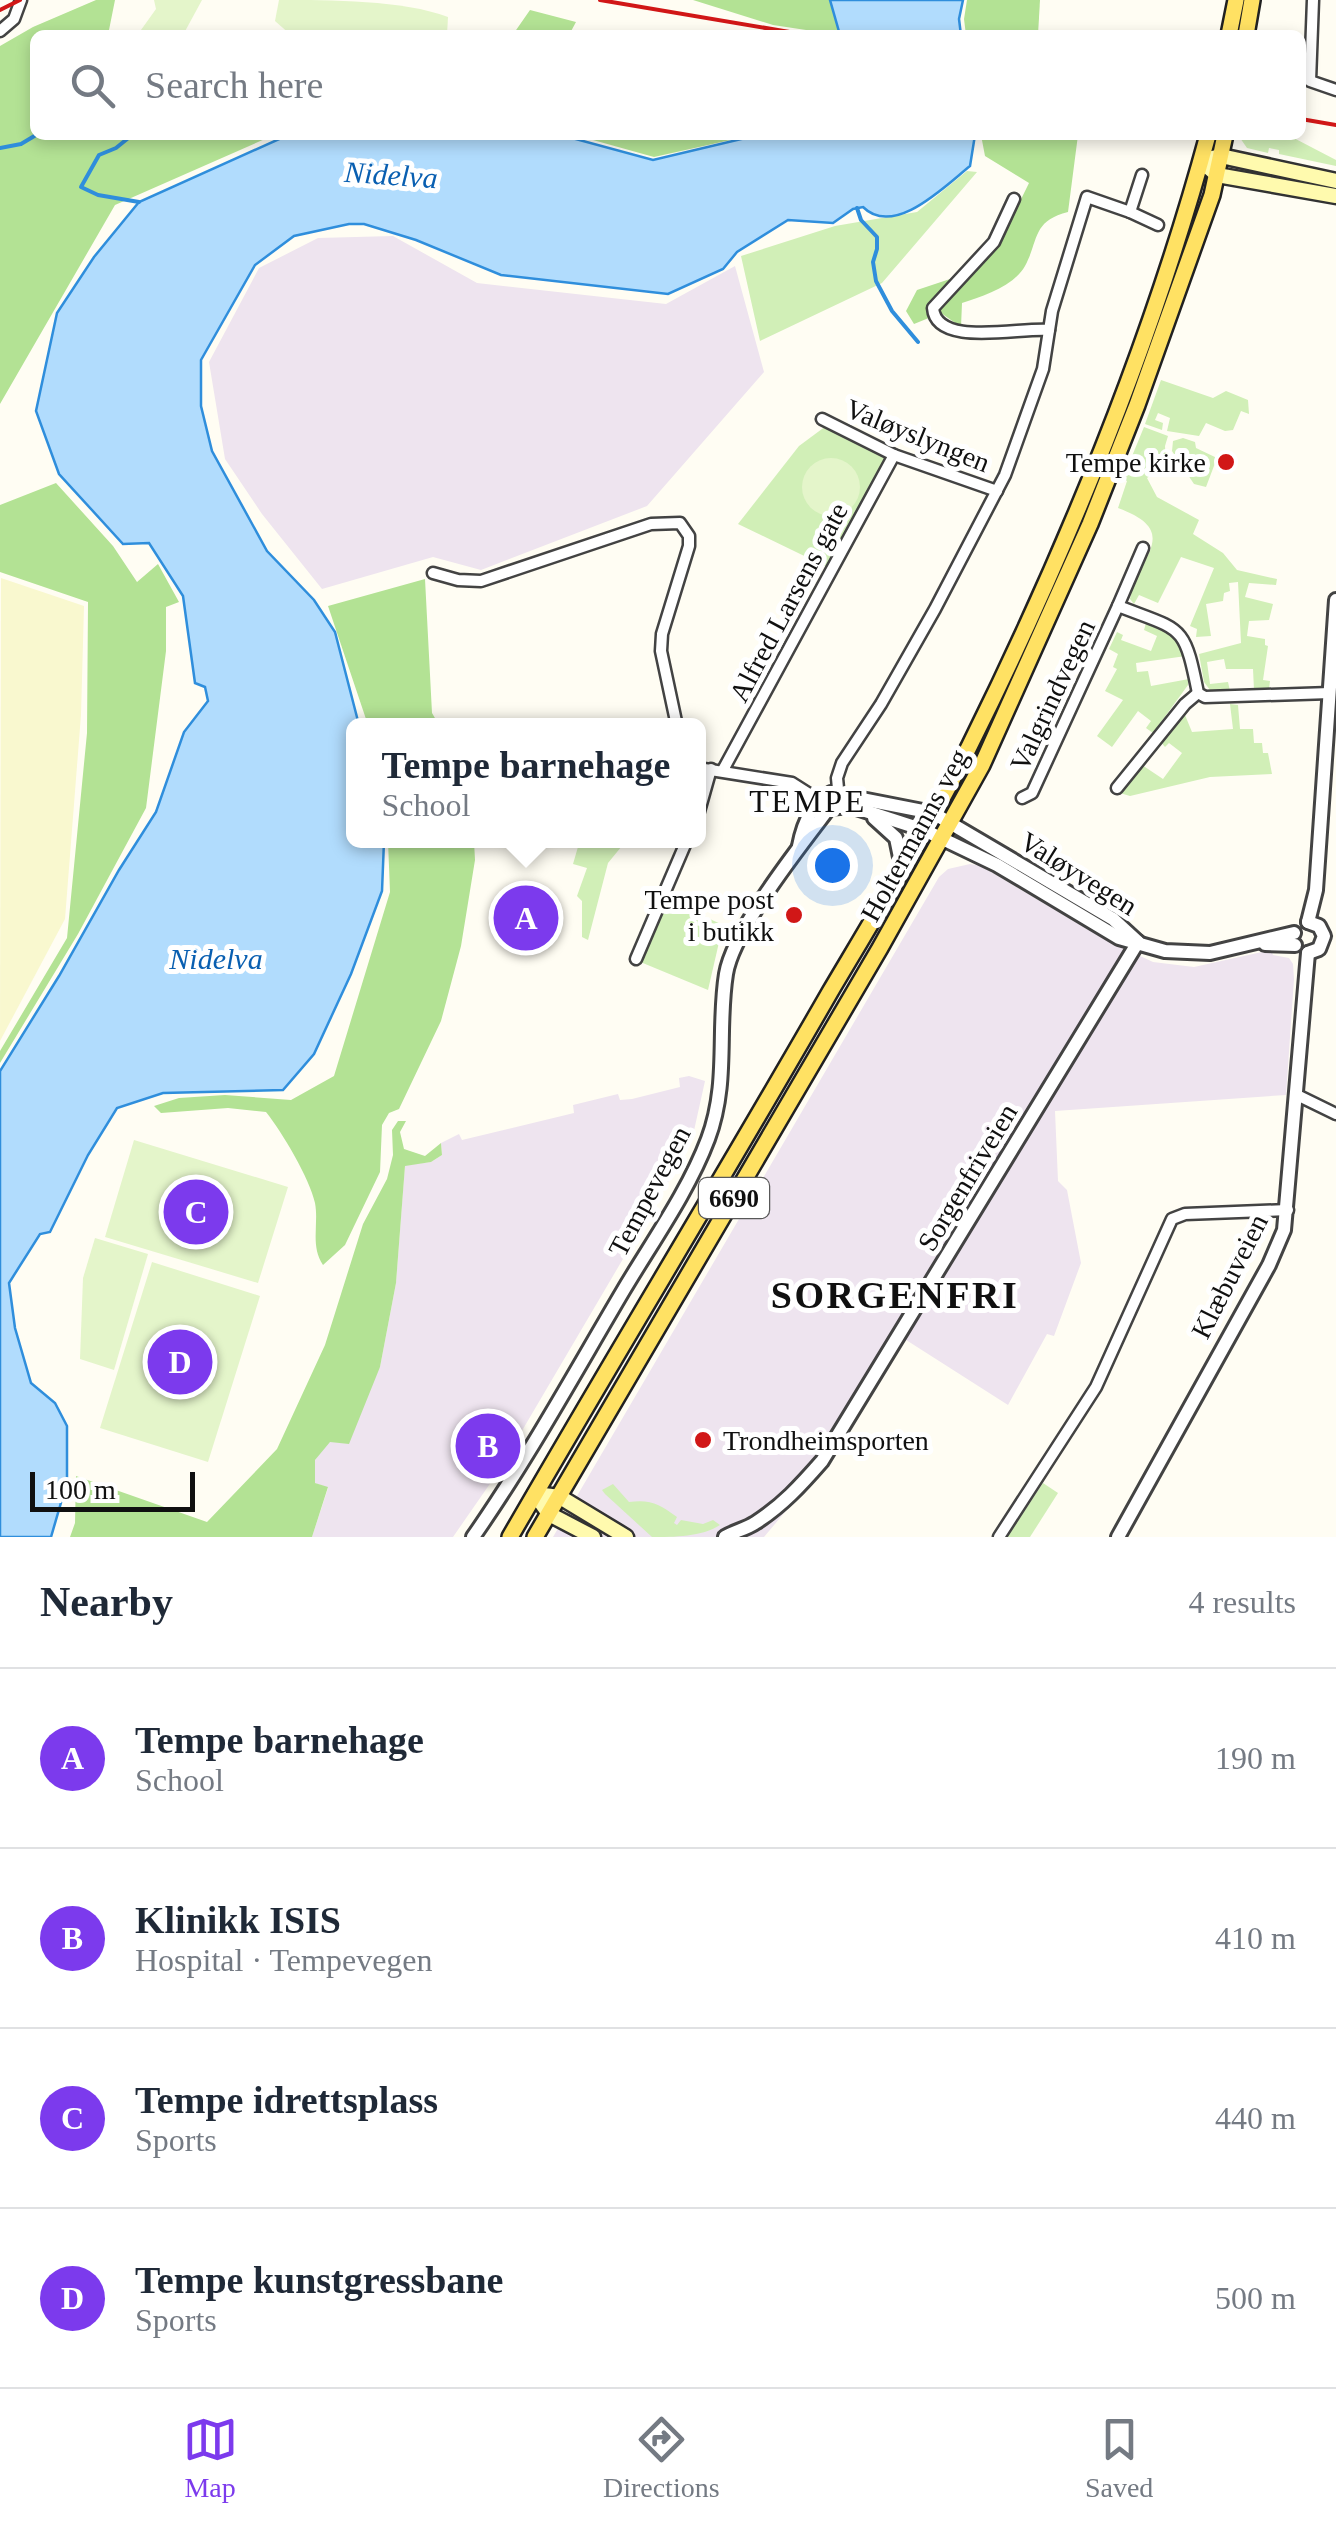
<!DOCTYPE html>
<meta charset="utf-8">
<style>
:root{--surface:#fff;--page:#f6f6f7;--text:#1f2937;--muted:#747a83;--line:#e0e1e3;--accent:#7c3aed}
body{margin:0;font-family:Georgia,serif;background:var(--page);color:var(--text)}
.scale{position:absolute;left:30px;bottom:25px;width:165px;box-sizing:border-box;padding-left:10px;border:5px solid #101010;border-top:0;font-size:28px;line-height:35px;white-space:nowrap;color:#101010;-webkit-text-stroke:8px #fff;paint-order:stroke}
.you{position:absolute;left:832px;top:865px;width:35px;height:35px;margin:-25px;border:8px solid #fff;border-radius:50%;background:#1a73e8;box-shadow:0 0 0 15px #1a73e833}
.badge{display:grid;place-items:center;width:65px;height:65px;border-radius:50%;background:var(--accent);color:#fff;font-size:32px;font-weight:700}
.pin{position:absolute;translate:-50% -50%;border:5px solid #fff;box-shadow:0 2px 10px #0006}
.popup{position:absolute;left:346px;top:718px;width:360px;height:130px;box-sizing:border-box;display:grid;place-content:center;border-radius:15px;background:var(--surface);filter:drop-shadow(0 2px 8px #0005);font-size:32px;white-space:nowrap;color:var(--muted)}
.popup b{font-size:38px;color:var(--text)}
.popup::after{content:'';position:absolute;left:50%;top:100%;margin-left:-20px;border:20px solid transparent;border-top-color:var(--surface)}
.list{margin:0;padding:0;list-style:none}
h2{display:flex;justify-content:space-between;align-items:center;height:130px;margin:0;padding:0 40px;font-size:42px}
h2 small{font-size:32px;font-weight:400;color:var(--muted)}
.list li{display:grid;grid-template-columns:65px 1fr auto;gap:30px;align-items:center;box-sizing:border-box;height:180px;padding:0 40px;border-top:2px solid var(--line)}
.list b{display:block;font-size:38px;white-space:nowrap}
.list p{margin:0;font-size:32px;white-space:nowrap;color:var(--muted)}
.list em{font-size:32px;font-style:normal;color:var(--muted)}
.icon{flex:none;width:55px;height:55px;fill:none;stroke:currentColor;stroke-width:2;stroke-linecap:round;stroke-linejoin:round}
.map{position:relative;flex:none;width:1336px;height:1537px;overflow:hidden}
.search{position:absolute;background:var(--surface);box-shadow:0 5px 15px #0003;left:30px;right:30px;top:30px;height:110px;display:flex;align-items:center;gap:25px;box-sizing:border-box;padding:0 35px;border-radius:15px;color:var(--muted);font-size:38px}
.sheet{height:850px;background:var(--surface)}
nav{display:flex;justify-content:space-around;align-items:center;box-sizing:border-box;height:140px;border-top:2px solid var(--line);background:var(--surface);font-size:28px;color:var(--muted)}
nav a{display:grid;justify-items:center;gap:5px}
nav .on{color:var(--accent)}
.map>svg:first-child{display:block}
.industrial{fill:#eee4ef}
.farmland{fill:#f9f8cf}
.green{fill:#d1efb7}
.forest{fill:#b3e294}
.pitch{fill:#e4f5ca}
.water{fill:#b1dcfd;stroke:#2f8edc;stroke-width:2.5}
.lines{fill:none;stroke-linecap:round;stroke-linejoin:round}
.stream{stroke:#2f8edc;stroke-width:4}
.minor-casing{stroke:#434343;stroke-width:15}
.tertiary-casing{stroke:#434343;stroke-width:18}
.secondary-casing{stroke:#323232;stroke-width:19}
.primary-casing{stroke:#212121;stroke-width:20}
.minor{stroke:#fff;stroke-width:10}
.tertiary{stroke:#fff;stroke-width:12}
.secondary{stroke:#fffaae;stroke-width:14}
.primary{stroke:#ffe163;stroke-width:15}
.rail{stroke:#d11717;stroke-width:4}
.poi-dot{fill:#d11717;stroke:#fff;stroke-width:4}
.labels{text-anchor:middle;stroke-width:10;stroke-linejoin:round;paint-order:stroke}
.shield{fill:#fff;stroke:#585858;stroke-width:2.5}
.shield-label{font-size:25px;font-weight:bold;fill:#101010}
.street-label{font-size:28px;fill:#101010;stroke:#fff}
.poi-label{font-size:28px;fill:#101010;stroke:#fff;text-anchor:end}
.water-label{font-size:30px;font-style:italic;fill:#095fb1;stroke:#fff}
.quarter-label{font-size:32px;letter-spacing:2.5px;fill:#101010;stroke:#fff}
.district-label{font-size:38px;font-weight:bold;letter-spacing:2.5px;fill:#101010;stroke:#fff}
</style>
<div class="map">
<svg width="1336" height="1537" viewBox="0 0 1336 1537">
<rect width="100%" height="100%" fill="#fffdf3"/>
<g class="industrial">
<path d="M 393,236 L 477,283 L 666,304 L 735,266 L 764,372 L 647,506 L 481,570 L 433,557 L 322,589 L 262,514 L 225,459 L 209,362 L 259,268 L 318,238 Z"/>
<path d="M 970,864 L 981,866 L 1104,939 L 1153,962 L 1194,967 L 1271,950 L 1273,955 L 1289,958 L 1293,964 L 1294,979 L 1286,1095 L 1055,1111 L 1058,1181 L 1067,1190 L 1081,1263 L 1054,1336 L 1047,1334 L 1008,1405 L 903,1338 L 827,1462 L 764,1537 L 553,1537 L 939,877 L 948,869 Z"/>
<path d="M 689,1076 L 705,1081 L 693,1135 L 677,1167 L 496,1475 L 453,1537 L 312,1537 L 328,1488 L 315,1483 L 315,1460 L 380,1367 L 396,1283 L 405,1165 L 431,1162 L 442,1155 L 441,1143 L 459,1134 L 462,1140 L 574,1113 L 573,1105 L 618,1094 L 620,1100 L 632,1099 L 680,1087 L 679,1078 Z"/>
</g>
<path class="farmland" d="M 1,578 L 84,606 L 81,715 L 65,919 L 0,1041 Z"/>
<g class="green">
<path d="M 1238,135 L 1288,135 L 1336,160 L 1336,166 L 1279,154 L 1279,150 L 1269,148 L 1268,153 L 1247,148 Z"/>
<path d="M 967,171 L 977,172 L 882,283 L 760,341 L 741,256 L 835,226 L 917,212 Z"/>
<path d="M 1161,380 L 1213,398 L 1226,391 L 1248,400 L 1249,414 L 1241,411 L 1233,430 L 1225,431 L 1206,423 L 1199,436 L 1167,431 L 1170,418 L 1158,413 L 1155,420 L 1163,423 L 1162,430 L 1145,424 Z"/>
<path d="M 826,426 L 879,452 L 886,459 L 827,567 L 738,524 L 799,446 Z"/>
<path d="M 1144,427 L 1168,436 L 1165,446 L 1166,464 L 1147,478 L 1157,497 L 1199,520 L 1193,534 L 1223,553 L 1237,570 L 1277,579 L 1276,585 L 1249,583 L 1245,597 L 1273,604 L 1269,620 L 1249,621 L 1247,636 L 1265,639 L 1265,645 L 1268,646 L 1263,680 L 1270,681 L 1269,689 L 1254,690 L 1253,669 L 1226,669 L 1224,659 L 1207,662 L 1210,684 L 1228,682 L 1230,691 L 1210,690 L 1204,682 L 1199,654 L 1241,643 L 1238,582 L 1229,583 L 1230,591 L 1224,593 L 1223,601 L 1206,604 L 1211,636 L 1196,637 L 1197,629 L 1190,626 L 1214,568 L 1181,557 L 1158,603 L 1139,595 L 1134,604 L 1130,599 C 1138,556 1183,532 1118,508 L 1127,481 L 1123,478 Z"/>
<path d="M 1183,438 L 1195,442 L 1196,448 L 1217,458 L 1206,487 L 1194,484 L 1172,451 L 1173,441 Z"/>
<path d="M 1146,623 C 1166,631 1179,635 1186,656 L 1136,663 L 1137,672 L 1148,671 L 1151,686 L 1189,679 L 1188,685 L 1153,733 L 1146,728 L 1151,721 L 1138,711 L 1112,747 L 1097,736 L 1123,700 L 1105,691 L 1117,669 L 1113,667 L 1118,654 L 1109,649 L 1117,632 L 1123,635 L 1121,640 L 1151,651 L 1157,636 L 1144,630 Z"/>
<path d="M 1230,704 L 1238,705 L 1240,729 L 1253,729 L 1254,743 L 1262,743 L 1263,753 L 1268,753 L 1272,774 L 1210,777 L 1130,796 L 1120,793 L 1142,765 L 1163,779 L 1182,753 L 1169,743 L 1165,747 L 1160,741 L 1185,715 L 1192,732 L 1233,729 Z"/>
<path d="M 580,840 L 626,841 L 608,863 L 588,940 L 582,937 L 582,901 L 577,896 L 587,868 L 573,864 Z"/>
<path d="M 666,899 L 723,925 L 708,990 L 638,961 Z"/>
<path d="M 1043,1483 L 1058,1493 L 1030,1537 L 1007,1537 Z"/>
<path d="M 613,1484 L 629,1502 C 650,1499 660,1504 677,1517 L 674,1523 L 677,1525 L 681,1520 L 703,1524 L 713,1520 L 720,1525 C 702,1537 674,1537 652,1537 L 605,1494 L 602,1490 Z"/>
</g>
<g class="forest">
<path d="M 96,0 L 115,0 L 108,35 L 35,35 L 35,135 L 274,135 L 115,205 L 0,404 L 0,46 L 33,27 Z"/>
<path d="M 693,0 L 833,0 L 839,35 L 773,25 Z"/>
<path d="M 967,0 L 1040,0 L 1038,35 L 966,35 L 964,19 Z"/>
<path d="M 530,10 L 576,22 L 569,35 L 501,35 L 514,33 Z"/>
<path d="M 575,135 L 753,135 L 654,157 Z"/>
<path d="M 981,135 L 1078,135 L 1068,212 C 1032,221 1039,240 1025,266 C 1014,286 983,296 962,303 L 961,327 L 941,313 L 914,324 L 906,311 L 917,290 L 971,272 L 998,246 L 1029,183 L 985,156 Z"/>
<path d="M 56,483 L 113,546 L 137,582 L 158,564 L 179,602 L 166,607 L 166,651 L 146,808 L 78,934 L 0,1063 L 0,1051 L 67,938 L 87,733 L 88,602 L 0,572 L 0,505 Z"/>
<path d="M 425,579 L 432,713 L 439,725 L 368,725 L 328,606 Z"/>
<path d="M 388,841 L 474,841 L 475,860 L 461,946 L 441,1021 L 399,1109 L 389,1113 L 382,1125 L 380,1172 L 345,1245 L 323,1265 C 310,1246 319,1224 315,1203 C 310,1179 282,1132 266,1112 L 228,1108 L 161,1113 L 154,1106 L 179,1098 L 225,1095 L 291,1100 L 334,1076 L 390,892 Z"/>
<path d="M 398,1121 L 406,1121 L 400,1132 L 404,1149 L 425,1156 L 441,1143 L 442,1155 L 431,1162 L 405,1166 L 396,1283 L 380,1367 L 349,1444 L 330,1442 L 315,1460 L 315,1483 L 328,1487 L 312,1537 L 70,1537 L 75,1523 L 76,1476 L 207,1522 L 277,1449 L 325,1345 L 363,1224 L 387,1179 L 393,1155 L 392,1130 Z"/>
</g>
<g class="pitch">
<path d="M 154,0 L 202,0 L 183,35 L 148,35 L 141,30 L 156,9 Z"/>
<path d="M 279,0 C 331,0 403,0 448,17 L 447,35 L 291,35 L 275,21 Z"/>
<circle cx="831" cy="487" r="29"/>
<path d="M 134,1140 L 288,1187 L 258,1283 L 105,1237 Z"/>
<path d="M 95,1238 L 148,1254 L 114,1370 L 80,1359 L 83,1278 Z"/>
<path d="M 152,1262 L 260,1296 L 208,1462 L 100,1428 Z"/>
</g>
<g class="water">
<path d="M 830,0 L 963,0 L 959,19 L 961,35 L 840,35 Z"/>
<path d="M 288,135 L 561,135 L 653,160 L 758,135 L 975,135 L 970,166 C 945,186 894,238 863,207 L 853,209 L 833,223 L 788,220 L 737,252 L 723,269 L 668,294 L 501,275 L 416,240 L 364,224 L 349,224 L 294,236 L 255,265 L 201,360 L 201,406 L 212,451 L 267,551 L 314,600 L 335,632 L 359,725 L 354,726 L 354,840 L 384,841 L 382,891 L 351,974 L 314,1054 L 283,1090 L 163,1093 L 117,1108 L 88,1155 L 50,1232 L 40,1234 L 9,1283 L 15,1328 L 31,1383 L 55,1403 L 67,1426 L 67,1482 L 51,1537 L 0,1537 L 0,1071 L 59,976 L 119,870 L 156,812 L 184,732 L 208,701 L 205,687 L 195,683 L 183,596 L 149,543 L 123,544 L 59,474 L 36,411 L 57,313 L 94,257 L 139,202 Z"/>
</g>
<g class="lines">
<g class="stream">
<path d="M 132,135 L 116,148 L 99,155 L 81,187 L 98,195 L 139,202"/>
<path d="M 0,148 L 21,144 L 36,135"/>
<path d="M 857,208 L 861,220 L 877,237 L 877,249 L 873,262 L 876,281 L 892,311 L 918,342"/>
</g>
<g class="minor-casing">
<g id="minor">
<path d="M 1313,0 L 1310,81 L 1336,90"/>
<path d="M 0,31 L 14,19 L 21,0"/>
<path d="M 1014,199 L 994,242 L 933,308 C 936,348 1020,327 1049,330"/>
<path d="M 1130,212 L 1158,225"/>
<path d="M 822,419 L 894,455 L 997,491"/>
<path d="M 433,573 L 458,580 L 481,581 L 651,524 L 680,523 L 689,536 L 689,546 L 662,634 L 661,651 L 677,726"/>
<path d="M 1118,606 L 1143,548"/>
<path d="M 698,768 L 792,783 L 825,804"/>
<path d="M 723,770 L 894,455"/>
<path d="M 1117,788 L 1185,704 L 1198,693"/>
<path d="M 1022,798 L 1032,793 L 1118,606 C 1183,631 1184,623 1198,693 L 1205,697 L 1330,693"/>
<path d="M 839,799 L 837,778 L 842,763 L 881,704 L 935,609 L 1005,475 L 1043,369 L 1052,311 L 1087,197 L 1130,212 L 1142,175"/>
<path d="M 698,815 L 711,769"/>
<path d="M 636,959 L 687,840"/>
<path d="M 1297,1095 L 1336,1114"/>
<path d="M 999,1537 L 1096,1387 L 1172,1219 L 1185,1214 L 1288,1210"/>
</g>
</g>
<g class="tertiary-casing">
<g id="tertiary">
<path d="M 874,818 L 896,838 L 902,867"/>
<path d="M 799,846 C 803,825 811,803 831,793 L 933,813 L 1113,919 L 1138,942"/>
<path d="M 1308,922 L 1316,890 L 1336,600"/>
<path d="M 1265,944 L 1295,945"/>
<path d="M 1308,953 L 1319,949 L 1324,936 L 1319,926 L 1308,922"/>
<path d="M 473,1537 C 528,1458 574,1374 623,1291 C 652,1242 688,1192 708,1139 C 729,1083 717,1030 726,974 C 733,930 801,845 829,808 L 850,806 L 924,830 L 997,865 L 1119,938 L 1165,951 L 1210,953 L 1294,933"/>
<path d="M 725,1537 C 735,1531 746,1529 755,1523 C 782,1506 801,1485 822,1461 L 1138,942"/>
<path d="M 1118,1537 L 1269,1265 L 1284,1230 L 1308,953"/>
</g>
</g>
<g class="secondary-casing">
<g id="secondary">
<path d="M 1212,158 L 1221,156 L 1336,181"/>
<path d="M 1201,161 L 1217,175 L 1336,196"/>
<path d="M 535,1494 L 560,1497 L 626,1537"/>
<path d="M 535,1494 L 549,1514 L 593,1537"/>
</g>
</g>
<g class="primary-casing">
<g id="primary">
<path d="M 1229,35 L 1236,0"/>
<path d="M 1246,35 L 1252,0"/>
<path d="M 510,1537 C 615,1355 725,1175 830,992 C 878,911 928,829 970,745 C 1067,549 1151,345 1208,135"/>
<path d="M 535,1537 L 880,948 L 982,765 L 1090,524 L 1137,405 L 1212,195 L 1225,135"/>
</g>
</g>
<use href="#minor" class="minor"/>
<use href="#tertiary" class="tertiary"/>
<use href="#secondary" class="secondary"/>
<use href="#primary" class="primary"/>
<g class="rail">
<path d="M 600,0 L 807,35"/>
<path d="M 0,10 L 20,0"/>
<path d="M 1301,119 L 1336,125"/>
</g>
</g>
<g class="poi-dot">
<circle cx="1226" cy="462" r="10"/>
<circle cx="794" cy="915" r="10"/>
<circle cx="703" cy="1440" r="10"/>
</g>
<g class="labels">
<rect class="shield" x="699" y="1178" width="70" height="40" rx="8"/>
<g class="shield-label">
<text x="734" y="1207">6690</text>
</g>
<g class="street-label">
<text transform="translate(918 435) rotate(22)" y="10">Valøyslyngen</text>
<text transform="translate(788 602) rotate(-62)" y="10">Alfred Larsens gate</text>
<text transform="translate(1052 695) rotate(-65)" y="10">Valgrindvegen</text>
<text transform="translate(914 835) rotate(-61)" y="10">Holtermanns veg</text>
<text transform="translate(1079 873) rotate(32)" y="10">Valøyvegen</text>
<text transform="translate(967 1177) rotate(-59)" y="10">Sorgenfriveien</text>
<text transform="translate(649 1191) rotate(-62)" y="10">Tempevegen</text>
<text transform="translate(1229 1276) rotate(-63)" y="10">Klæbuveien</text>
</g>
<g class="poi-label">
<text x="1206" y="472">Tempe kirke</text>
<text x="774" y="909">Tempe post<tspan x="774" dy="32">i butikk</tspan></text>
<text x="723" y="1450" text-anchor="start">Trondheimsporten</text>
</g>
<g class="water-label">
<text transform="translate(391 175) rotate(4)" y="10">Nidelva</text>
<text x="216" y="969">Nidelva</text>
</g>
<g class="quarter-label">
<text x="808" y="812">TEMPE</text>
</g>
<g class="district-label">
<text x="895" y="1308">SORGENFRI</text>
</g>
</g>
</svg>
<div class="scale">100 m</div>
<div class="you"></div>
<div class="pin badge" style="left:526px;top:918px">A</div>
<div class="popup"><b>Tempe barnehage</b>School</div>
<div class="pin badge" style="left:488px;top:1446px">B</div>
<div class="pin badge" style="left:196px;top:1212px">C</div>
<div class="pin badge" style="left:180px;top:1362px">D</div>
<div class="search"><svg class="icon" aria-label="search" viewBox="0 0 24 24"><circle cx="10" cy="10" r="6"/><path d="M15 15l6 6"/></svg>Search here</div>
</div>
<section class="sheet">
<h2>Nearby<small>4 results</small></h2>
<ul class="list">
<li><span class="badge">A</span><div><b>Tempe barnehage</b><p>School</p></div><em>190 m</em></li>
<li><span class="badge">B</span><div><b>Klinikk ISIS</b><p>Hospital · Tempevegen</p></div><em>410 m</em></li>
<li><span class="badge">C</span><div><b>Tempe idrettsplass</b><p>Sports</p></div><em>440 m</em></li>
<li><span class="badge">D</span><div><b>Tempe kunstgressbane</b><p>Sports</p></div><em>500 m</em></li>
</ul>
</section>
<nav>
<a class="on"><svg class="icon" aria-label="map" viewBox="0 0 24 24"><path d="M3 6l6-2 6 2 6-2v14l-6 2-6-2-6 2zM9 4v14M15 6v14"/></svg>Map</a>
<a><svg class="icon" aria-label="directions" viewBox="0 0 24 24"><path d="M12 3l9 9-9 9-9-9zM9 14v-3h6M13 9l2 2-2 2"/></svg>Directions</a>
<a><svg class="icon" aria-label="saved" viewBox="0 0 24 24"><path d="M7 4h10v16l-5-4-5 4z"/></svg>Saved</a>
</nav>
